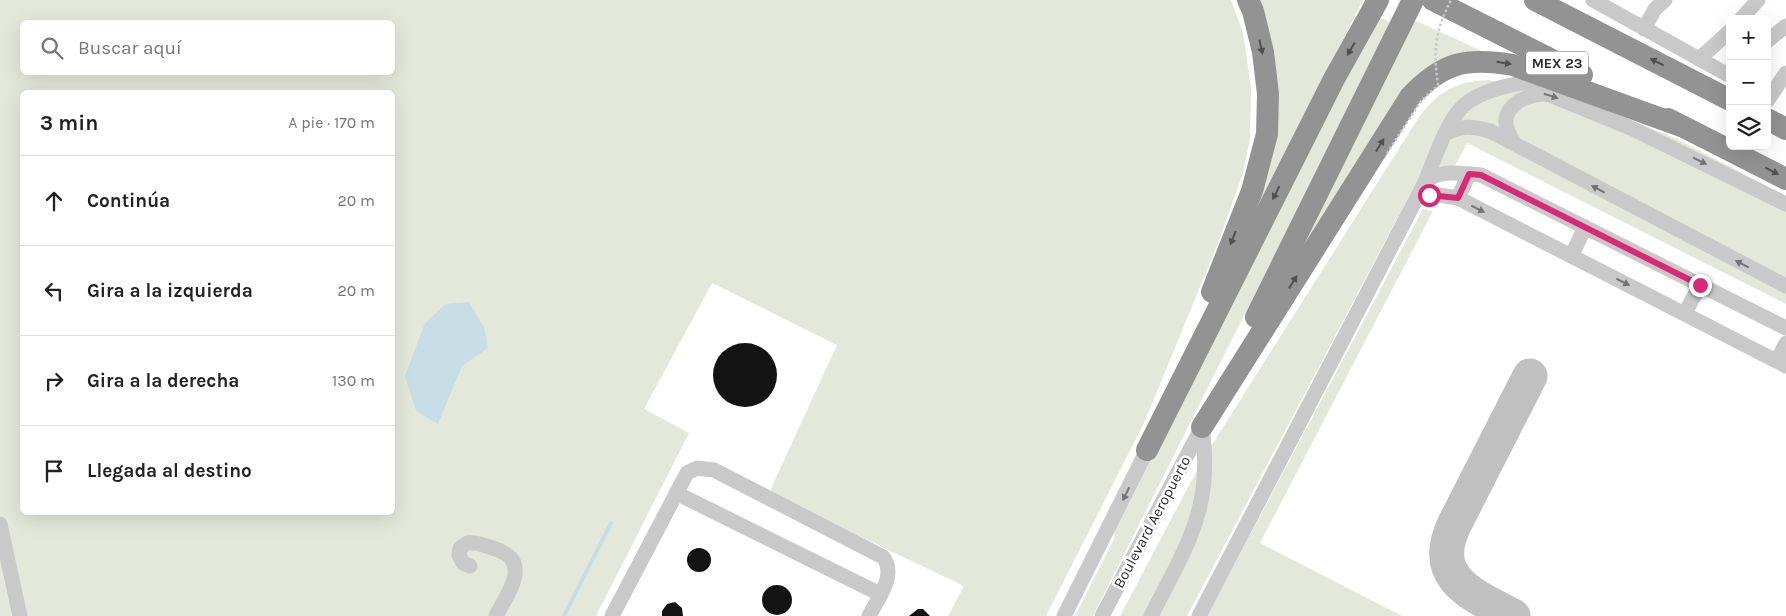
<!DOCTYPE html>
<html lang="es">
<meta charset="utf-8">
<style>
:root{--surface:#fff;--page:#f6f6f6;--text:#222;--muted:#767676;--line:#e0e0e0}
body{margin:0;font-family:Karla,sans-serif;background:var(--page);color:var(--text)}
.controls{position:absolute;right:15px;top:15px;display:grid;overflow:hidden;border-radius:8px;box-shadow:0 5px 20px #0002}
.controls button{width:45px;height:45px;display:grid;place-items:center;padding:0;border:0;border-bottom:1px solid var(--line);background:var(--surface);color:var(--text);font:25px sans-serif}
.stop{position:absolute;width:15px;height:15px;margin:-11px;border:4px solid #db2777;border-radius:50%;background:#fff}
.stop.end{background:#db2777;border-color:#fff;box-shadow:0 1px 5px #0008}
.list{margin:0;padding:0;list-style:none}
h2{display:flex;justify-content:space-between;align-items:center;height:65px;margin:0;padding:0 20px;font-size:21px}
h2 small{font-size:16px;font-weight:400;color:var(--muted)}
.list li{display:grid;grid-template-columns:32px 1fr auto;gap:15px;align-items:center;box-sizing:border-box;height:90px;padding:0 20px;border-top:1px solid var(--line)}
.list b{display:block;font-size:19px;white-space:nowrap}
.list em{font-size:16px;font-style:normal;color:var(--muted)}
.icon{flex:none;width:28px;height:28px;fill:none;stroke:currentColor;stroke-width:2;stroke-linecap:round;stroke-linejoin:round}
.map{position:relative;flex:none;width:1786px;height:616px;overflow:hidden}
.search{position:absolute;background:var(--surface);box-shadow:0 5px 20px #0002;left:20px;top:20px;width:375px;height:55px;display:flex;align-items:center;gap:12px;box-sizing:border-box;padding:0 18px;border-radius:8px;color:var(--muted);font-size:19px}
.panel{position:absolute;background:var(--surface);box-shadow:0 5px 20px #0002;left:20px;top:90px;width:375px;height:425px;border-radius:8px}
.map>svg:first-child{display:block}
.green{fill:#e3e8da;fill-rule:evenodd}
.water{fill:#c8dee7}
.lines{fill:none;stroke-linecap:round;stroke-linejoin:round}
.stream{stroke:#c8dee7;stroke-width:4}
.taxiway{stroke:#c0c0c0;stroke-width:35}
.building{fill:#131313}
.minor{stroke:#c9c9c9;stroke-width:15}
.highway{stroke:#939393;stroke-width:22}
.path-bridge{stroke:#c9c9c9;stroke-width:2.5;stroke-dasharray:2.5 2.5;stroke-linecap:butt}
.oneway{fill:#505050}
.oneway2{fill:#737373}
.route{stroke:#db2777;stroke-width:6}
.labels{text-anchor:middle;stroke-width:5;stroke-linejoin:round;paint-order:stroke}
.shield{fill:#fff;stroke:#6b6b6b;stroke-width:1}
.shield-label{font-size:14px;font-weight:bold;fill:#2c2c2c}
.street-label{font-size:15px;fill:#2c2c2c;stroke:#fff}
</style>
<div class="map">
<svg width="1786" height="616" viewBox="0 0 1786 616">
<rect width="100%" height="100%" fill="#fff"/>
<g class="green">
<path d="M 0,0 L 1231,0 L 1243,33 L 1251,87 L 1250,139 L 1243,173 L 1218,243 L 1144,423 L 1046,616 L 948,616 L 964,586 L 769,493 L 837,345 L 712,283 L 644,409 L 689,433 L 596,616 L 0,616 ZM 22,22 L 392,22 L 392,72 L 22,72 ZM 22,92 L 392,92 L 392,512 L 22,512 Z"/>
<path d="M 1260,0 L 1363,0 L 1243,235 L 1275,137 Z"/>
<path d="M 1374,14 L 1391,23 L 1093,616 L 1075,616 L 1114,539 L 1115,521 Z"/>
<path d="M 1412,19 L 1486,53 L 1442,62 L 1258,321 Z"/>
<path d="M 1489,80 L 1580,99 L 1677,139 L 1786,196 L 1786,304 L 1467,143 L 1455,166 L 1435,166 L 1417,181 L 1187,616 L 1120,616 L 1203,459 L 1419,117 C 1440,90 1455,82 1489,80 Z"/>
<path d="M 1423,209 L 1433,211 L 1260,543 L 1402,616 L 1207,616 Z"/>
</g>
<path class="water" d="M 469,302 L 484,327 L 488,348 L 462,366 L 438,424 L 416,411 L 405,376 L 425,323 L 446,304 Z"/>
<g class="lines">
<path class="stream" d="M 564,616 L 611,523"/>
<path class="taxiway" d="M 1513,616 C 1473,595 1429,579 1454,525 L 1530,376"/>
</g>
<g class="building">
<circle cx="745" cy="375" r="32"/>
<circle cx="699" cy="560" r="12"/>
<circle cx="777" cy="600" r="15"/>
<path d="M 675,602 L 682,608 L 683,616 L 662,616 L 662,611 L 667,604 Z"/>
<path d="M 918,609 L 923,609 L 930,616 L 909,616 Z"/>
</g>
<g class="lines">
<g class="minor">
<path d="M 1593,0 L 1730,76"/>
<path d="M 1741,19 L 1758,0"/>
<path d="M 1644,29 L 1655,9 L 1665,0"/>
<path d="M 1767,41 L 1786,26"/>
<path d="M 1699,59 L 1730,31"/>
<path d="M 1767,101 L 1786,73"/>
<path d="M 1445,134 C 1462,125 1472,126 1490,131 L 1786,286"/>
<path d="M 1515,144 C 1510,136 1503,125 1507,115 C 1513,99 1536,92 1550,95 L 1633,129 L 1786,204"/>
<path d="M 1469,174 L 1458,198 L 1786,366"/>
<path d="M 1425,182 C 1439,168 1463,174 1481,175 L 1786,328"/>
<path d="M 1418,196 L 1439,195 L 1458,198"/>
<path d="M 1572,255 L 1585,227"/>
<path d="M 1685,313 L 1700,285"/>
<path d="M 1777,361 L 1786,343"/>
<path d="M 676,493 L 880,594"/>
<path d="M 0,524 L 20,616"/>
<path d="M 470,566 L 463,563 L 459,555 L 460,548 L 467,543 C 478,542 487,546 498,550 C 532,563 507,594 496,616"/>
<path d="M 612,616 L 687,473 L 697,468 L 714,470 L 883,557 C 897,575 878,598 869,616"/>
<path d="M 1064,616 L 1147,450"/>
<path d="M 1102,616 L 1202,427"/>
<path d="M 1151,616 C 1186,547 1214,508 1202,427"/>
<path d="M 1199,616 L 1425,182 C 1435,159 1448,113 1471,100 C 1494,86 1522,83 1548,78"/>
</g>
<g class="highway">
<path d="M 1433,0 L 1582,75"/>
<path d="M 1535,0 L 1730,100"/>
<path d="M 1668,119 L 1786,179"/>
<path d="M 1767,119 L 1786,129"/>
<path d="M 1212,292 L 1252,191 L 1267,134 L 1268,94 L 1263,52 L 1253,11 L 1248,0"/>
<path d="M 1256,317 L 1413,0"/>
<path d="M 1202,427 L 1410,97 C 1443,62 1466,57 1513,65 L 1681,126"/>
<path d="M 1147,450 L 1334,79 L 1378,0"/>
</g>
<path class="path-bridge" d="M 1387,153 L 1421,101 L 1438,85 C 1433,51 1435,31 1451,0"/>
</g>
<defs><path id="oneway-solid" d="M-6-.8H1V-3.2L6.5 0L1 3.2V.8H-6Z" transform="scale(1.25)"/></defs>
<g class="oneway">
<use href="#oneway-solid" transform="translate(1261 47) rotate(78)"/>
<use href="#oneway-solid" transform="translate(1351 49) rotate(120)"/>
<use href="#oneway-solid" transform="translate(1657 62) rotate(-153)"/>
<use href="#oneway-solid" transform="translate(1504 63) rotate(9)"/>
<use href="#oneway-solid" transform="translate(1380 145) rotate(-58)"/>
<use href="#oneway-solid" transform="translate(1772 171) rotate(27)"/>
<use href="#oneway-solid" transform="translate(1276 193) rotate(117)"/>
<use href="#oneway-solid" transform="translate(1233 238) rotate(112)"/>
<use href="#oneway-solid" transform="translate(1293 282) rotate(-58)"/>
</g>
<g class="oneway2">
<use href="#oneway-solid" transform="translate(1551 96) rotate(17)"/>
<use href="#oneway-solid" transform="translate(1700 161) rotate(26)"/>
<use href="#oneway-solid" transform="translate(1598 189) rotate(-152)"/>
<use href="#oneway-solid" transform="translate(1478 209) rotate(26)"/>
<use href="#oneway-solid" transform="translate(1742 264) rotate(-153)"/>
<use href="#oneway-solid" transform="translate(1623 282) rotate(27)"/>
<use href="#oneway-solid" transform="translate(1126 494) rotate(116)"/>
</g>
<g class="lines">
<path class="route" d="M 1429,195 L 1458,198 L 1469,174 L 1481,175 L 1700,285"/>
</g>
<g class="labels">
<rect class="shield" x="1526" y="51.5" width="62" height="23" rx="4"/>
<g class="shield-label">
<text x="1557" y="68">MEX 23</text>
</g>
<g class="street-label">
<text transform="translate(1152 522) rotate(-62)" y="5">Boulevard Aeropuerto</text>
</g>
</g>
</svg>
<div class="controls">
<button>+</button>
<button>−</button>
<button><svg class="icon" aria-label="layers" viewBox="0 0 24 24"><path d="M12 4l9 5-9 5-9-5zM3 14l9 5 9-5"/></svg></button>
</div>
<div class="stop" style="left:1429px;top:195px"></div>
<div class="stop end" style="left:1700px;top:285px"></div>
<div class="search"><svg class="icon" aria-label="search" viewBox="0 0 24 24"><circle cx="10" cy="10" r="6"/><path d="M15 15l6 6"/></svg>Buscar aquí</div>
<section class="panel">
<h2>3 min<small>A pie · 170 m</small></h2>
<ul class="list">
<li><svg class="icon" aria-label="ahead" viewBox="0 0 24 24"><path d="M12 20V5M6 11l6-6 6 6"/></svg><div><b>Continúa</b></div><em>20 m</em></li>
<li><svg class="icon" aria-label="left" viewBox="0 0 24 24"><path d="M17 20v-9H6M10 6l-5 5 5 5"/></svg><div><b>Gira a la izquierda</b></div><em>20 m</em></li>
<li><svg class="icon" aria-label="right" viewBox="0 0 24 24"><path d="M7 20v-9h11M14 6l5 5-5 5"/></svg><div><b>Gira a la derecha</b></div><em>130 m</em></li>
<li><svg class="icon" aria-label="arrive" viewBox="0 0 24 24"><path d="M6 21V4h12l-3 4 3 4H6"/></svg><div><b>Llegada al destino</b></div></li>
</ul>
</section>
</div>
